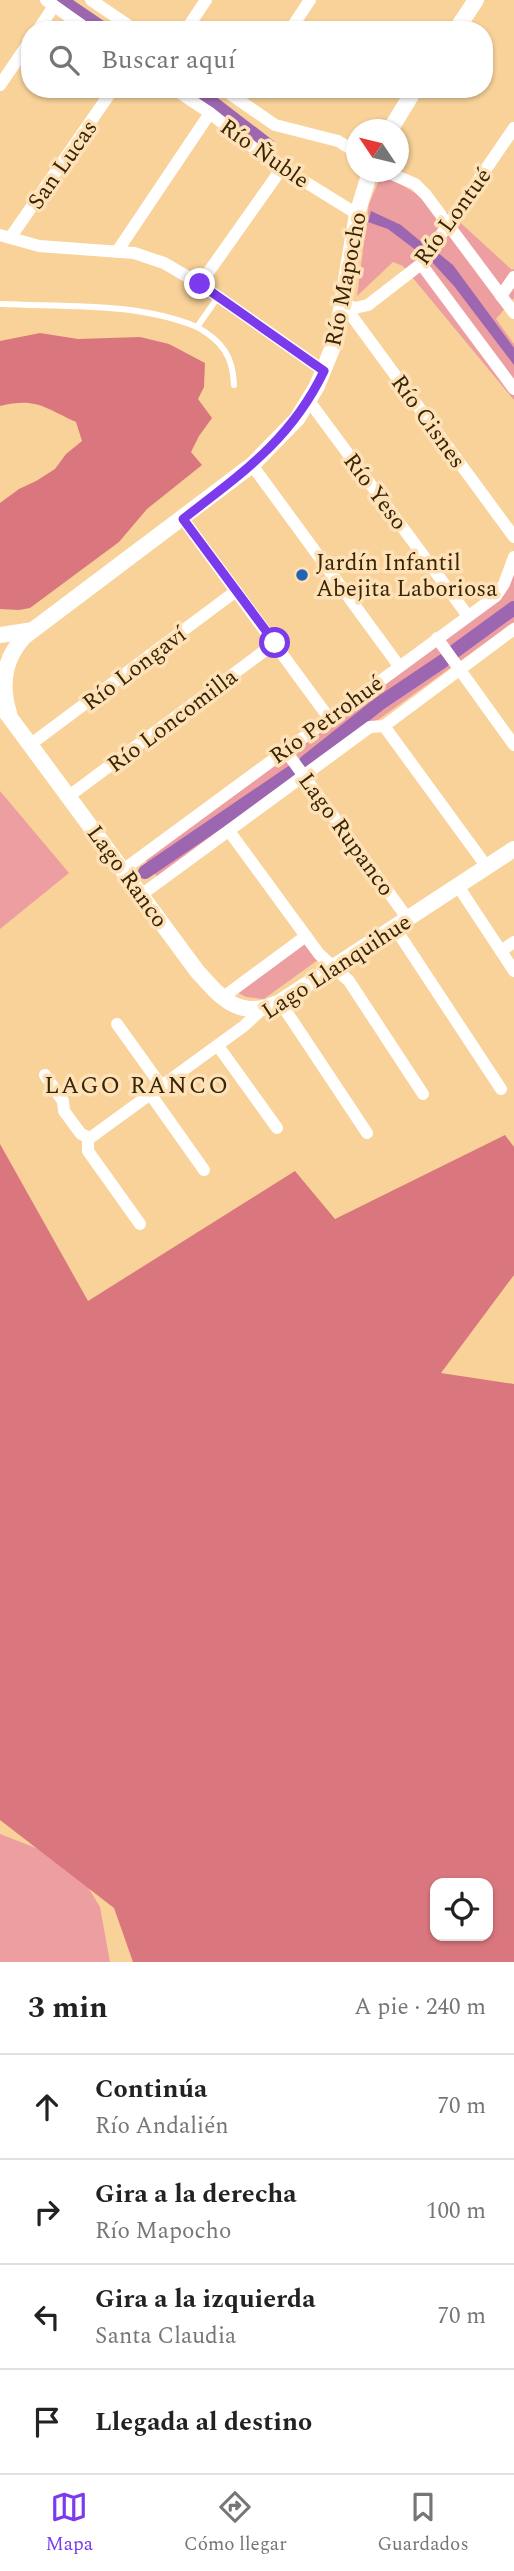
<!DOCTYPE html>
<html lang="es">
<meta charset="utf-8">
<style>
:root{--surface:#fff;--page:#f2f2f2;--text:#222;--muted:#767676;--line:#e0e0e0;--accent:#7c3aed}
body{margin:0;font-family:Spectral,serif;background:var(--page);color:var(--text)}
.controls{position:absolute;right:21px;bottom:21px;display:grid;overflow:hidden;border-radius:14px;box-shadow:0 2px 5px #0004}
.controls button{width:63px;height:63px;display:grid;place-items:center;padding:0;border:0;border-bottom:2px solid var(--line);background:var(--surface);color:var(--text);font:35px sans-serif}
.compass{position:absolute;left:346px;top:119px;width:63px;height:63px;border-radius:50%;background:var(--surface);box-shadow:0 2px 5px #0004;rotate:305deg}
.stop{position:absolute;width:21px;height:21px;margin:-16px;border:5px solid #7c3aed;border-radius:50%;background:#fff}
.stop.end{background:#7c3aed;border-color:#fff;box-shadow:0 2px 7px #0008}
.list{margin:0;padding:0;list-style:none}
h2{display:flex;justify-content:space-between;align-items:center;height:91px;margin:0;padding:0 28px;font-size:30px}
h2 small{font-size:23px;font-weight:400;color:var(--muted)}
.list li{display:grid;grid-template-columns:46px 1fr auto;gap:21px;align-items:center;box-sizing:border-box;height:105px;padding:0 28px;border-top:2px solid var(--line)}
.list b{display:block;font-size:26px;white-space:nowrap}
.list p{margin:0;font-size:23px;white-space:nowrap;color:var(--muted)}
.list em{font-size:23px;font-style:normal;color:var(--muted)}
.icon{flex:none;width:38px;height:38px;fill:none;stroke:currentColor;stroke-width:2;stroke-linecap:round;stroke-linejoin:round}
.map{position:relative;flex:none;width:514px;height:1962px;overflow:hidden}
.search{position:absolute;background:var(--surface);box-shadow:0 2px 5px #0004;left:21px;right:21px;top:21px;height:77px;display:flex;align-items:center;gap:18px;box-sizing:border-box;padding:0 24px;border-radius:28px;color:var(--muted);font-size:26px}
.sheet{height:511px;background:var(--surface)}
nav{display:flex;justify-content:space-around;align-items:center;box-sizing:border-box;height:98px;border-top:2px solid var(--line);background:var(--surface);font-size:19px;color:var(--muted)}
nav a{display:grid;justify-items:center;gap:4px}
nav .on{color:var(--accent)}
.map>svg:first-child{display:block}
.green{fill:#ec9ea1}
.forest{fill:#da777e;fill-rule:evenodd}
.water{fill:#9c66b0}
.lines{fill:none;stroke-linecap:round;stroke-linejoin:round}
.canal{stroke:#9c66b0;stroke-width:14}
.service{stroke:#fff;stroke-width:6}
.minor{stroke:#fff;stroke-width:12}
.tertiary{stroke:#fff;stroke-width:16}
.route{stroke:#7c3aed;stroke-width:9}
.poi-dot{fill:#2462b4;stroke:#fee1b7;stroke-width:2.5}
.labels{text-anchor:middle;stroke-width:7;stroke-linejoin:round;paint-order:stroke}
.street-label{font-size:23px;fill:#372505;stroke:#fee1b7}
.poi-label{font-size:23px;fill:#372505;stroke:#fee1b7;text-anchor:start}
.neighbourhood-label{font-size:24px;letter-spacing:2px;fill:#372505;stroke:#fee1b7}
</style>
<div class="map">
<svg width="514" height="1962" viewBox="0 0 514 1962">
<rect width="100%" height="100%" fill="#f8d299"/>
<g class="green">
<path d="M 382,173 L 453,216 L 512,270 L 514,269 L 514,298 L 496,319 L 514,344 L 514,400 L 403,266 L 393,262 L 357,296 L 369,204 Z"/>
<path d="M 514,575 L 514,622 L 158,878 L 145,859 L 504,594 Z"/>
<path d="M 0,791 L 69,873 L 0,929 Z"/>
<path d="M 303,943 L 307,944 L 319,959 L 264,999 L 246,997 L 236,992 Z"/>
<path d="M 0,1834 L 62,1858 L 80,1874 L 100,1907 L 110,1962 L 0,1962 Z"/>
</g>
<g class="forest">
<path d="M 40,333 L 78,339 L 140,337 L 169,344 L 205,363 L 204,387 L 198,399 L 212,418 L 199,436 L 191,452 L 202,465 L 147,509 L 119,542 L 30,608 L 19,610 L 0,609 L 0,503 L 19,489 L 36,481 L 55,469 L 66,454 L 82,441 L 76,422 C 45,408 36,397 0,406 L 0,341 Z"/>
<path d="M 505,1135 L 514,1147 L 514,1275 L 441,1373 L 514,1384 L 514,1962 L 133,1962 L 114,1908 L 0,1820 L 0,1144 L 88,1301 L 295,1171 L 335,1219 ZM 435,1883 L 488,1883 L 488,1936 L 435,1936 Z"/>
</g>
<g class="water">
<path d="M 55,0 L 73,0 L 117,30 L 99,30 Z"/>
<path d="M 186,89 L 206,89 L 275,142 L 268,153 Z"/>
<path d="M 371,211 L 401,225 L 426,246 L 421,254 L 388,229 L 368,222 Z"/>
<path d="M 438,253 L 453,265 L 514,348 L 514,365 L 454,286 L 432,262 Z"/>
</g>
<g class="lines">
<g class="canal">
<path d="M 455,651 L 514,608"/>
<path d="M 306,762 L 379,704 L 443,661"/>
<path d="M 145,872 L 292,772"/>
</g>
<g class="service">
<path d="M 1,304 C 65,307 136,302 197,327 L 218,297"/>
<path d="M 197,327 C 222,341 233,356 234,385"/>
</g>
<g class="minor">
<path d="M 46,0 L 88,30"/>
<path d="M 91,0 L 135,30"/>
<path d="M 38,30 L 54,6"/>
<path d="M 186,30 L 206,0"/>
<path d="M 290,30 L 310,0"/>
<path d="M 0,85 L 30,41"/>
<path d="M 174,89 L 210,113 L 265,157 L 357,214"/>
<path d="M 223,89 L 275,125 L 338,141 L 356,152"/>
<path d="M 387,172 L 415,184 L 426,195 L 514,313"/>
<path d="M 0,235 L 39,246 L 134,253 L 164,263 L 200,284 L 324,371"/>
<path d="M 10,238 L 113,89"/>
<path d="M 118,250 L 210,113"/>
<path d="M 421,264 L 514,389"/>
<path d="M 200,284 L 282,168"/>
<path d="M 501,296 L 514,277"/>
<path d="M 343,304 L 514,537"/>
<path d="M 343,304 L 355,308 L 368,305 L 421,264 L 514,128"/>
<path d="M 309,401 L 468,616"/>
<path d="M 252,465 L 399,666"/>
<path d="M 183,519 L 329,718"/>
<path d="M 437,638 L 514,745"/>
<path d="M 384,726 L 487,867"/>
<path d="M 31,744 L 236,591"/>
<path d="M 285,750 L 408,919"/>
<path d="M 69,796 L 275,643"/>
<path d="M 229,831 L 319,954 L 349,981 L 423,1094"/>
<path d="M 123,870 L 496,596 L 504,584 L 514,557"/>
<path d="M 458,886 L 514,971"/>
<path d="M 141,895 L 370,727 L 384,726 L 514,629"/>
<path d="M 395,928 L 501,1089"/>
<path d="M 501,951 L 514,942"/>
<path d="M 222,998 L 306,936"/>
<path d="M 280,1002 L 367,1133"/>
<path d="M 117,1024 L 162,1087"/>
<path d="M 218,1046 L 277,1128"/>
<path d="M 45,1075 L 63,1101 L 64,1111 L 81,1134 L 90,1138 L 244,1026 L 262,1009"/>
<path d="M 151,1095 L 204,1170"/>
<path d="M 88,1138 L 88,1151 L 140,1224"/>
</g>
<g class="tertiary">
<path d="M 456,30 L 476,0"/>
<path d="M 390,130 L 415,89"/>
<path d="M 0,635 L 33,630"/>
<path d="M 0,704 L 197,971 C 222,999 240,1021 280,1002 L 514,849"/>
<path d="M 9,713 C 0,684 4,658 25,636 L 252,465 L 297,419 L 317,386 L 336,339 L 357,214 L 370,172"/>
</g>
</g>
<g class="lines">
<path class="route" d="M 200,284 L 324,371 C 291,440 241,474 183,519 L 275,643"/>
</g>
<circle class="poi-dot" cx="302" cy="575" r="7"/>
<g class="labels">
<g class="street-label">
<text transform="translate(265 153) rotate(35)" y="8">Río Ñuble</text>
<text transform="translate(62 164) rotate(-55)" y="8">San Lucas</text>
<text transform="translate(452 216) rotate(-54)" y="8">Río Lontué</text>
<text transform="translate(345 279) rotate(-79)" y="8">Río Mapocho</text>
<text transform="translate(429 421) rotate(54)" y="8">Río Cisnes</text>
<text transform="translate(376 491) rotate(53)" y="8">Río Yeso</text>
<text transform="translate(134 668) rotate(-37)" y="8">Río Longaví</text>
<text transform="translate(326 719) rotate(-36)" y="8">Río Petrohué</text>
<text transform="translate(172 720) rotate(-37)" y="8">Río Loncomilla</text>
<text transform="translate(347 834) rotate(54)" y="8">Lago Rupanco</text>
<text transform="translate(128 876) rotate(54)" y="8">Lago Ranco</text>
<text transform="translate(336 966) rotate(-33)" y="8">Lago Llanquihue</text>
</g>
<g class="poi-label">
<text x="316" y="570">Jardín Infantil<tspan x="316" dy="26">Abejita Laboriosa</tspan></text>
</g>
<g class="neighbourhood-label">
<text x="137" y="1093">LAGO RANCO</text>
</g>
</g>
</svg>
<div class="controls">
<button><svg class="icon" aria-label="locate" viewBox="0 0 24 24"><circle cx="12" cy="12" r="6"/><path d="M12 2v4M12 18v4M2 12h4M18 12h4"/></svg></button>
</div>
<svg class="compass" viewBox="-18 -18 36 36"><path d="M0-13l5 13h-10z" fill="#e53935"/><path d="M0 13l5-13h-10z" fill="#767676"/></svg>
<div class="stop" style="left:275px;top:643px"></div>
<div class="stop end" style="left:200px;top:284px"></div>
<div class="search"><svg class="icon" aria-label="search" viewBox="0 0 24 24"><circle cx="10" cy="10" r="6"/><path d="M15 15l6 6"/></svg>Buscar aquí</div>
</div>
<section class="sheet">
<h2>3 min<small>A pie · 240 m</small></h2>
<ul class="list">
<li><svg class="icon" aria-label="ahead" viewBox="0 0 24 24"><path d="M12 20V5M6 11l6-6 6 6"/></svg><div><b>Continúa</b><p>Río Andalién</p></div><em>70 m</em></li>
<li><svg class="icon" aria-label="right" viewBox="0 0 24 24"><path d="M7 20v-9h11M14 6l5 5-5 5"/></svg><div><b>Gira a la derecha</b><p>Río Mapocho</p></div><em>100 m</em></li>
<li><svg class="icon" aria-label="left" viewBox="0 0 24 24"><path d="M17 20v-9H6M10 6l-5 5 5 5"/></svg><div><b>Gira a la izquierda</b><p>Santa Claudia</p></div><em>70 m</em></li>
<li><svg class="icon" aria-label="arrive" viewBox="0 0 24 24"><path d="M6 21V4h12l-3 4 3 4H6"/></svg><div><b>Llegada al destino</b></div></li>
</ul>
</section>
<nav>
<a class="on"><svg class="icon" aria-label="map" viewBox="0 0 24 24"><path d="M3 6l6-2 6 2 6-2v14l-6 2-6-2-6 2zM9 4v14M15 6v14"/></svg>Mapa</a>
<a><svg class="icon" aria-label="directions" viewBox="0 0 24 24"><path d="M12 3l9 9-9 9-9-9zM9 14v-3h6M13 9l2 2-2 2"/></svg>Cómo llegar</a>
<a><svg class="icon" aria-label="saved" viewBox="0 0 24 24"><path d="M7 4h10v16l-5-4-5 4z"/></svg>Guardados</a>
</nav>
